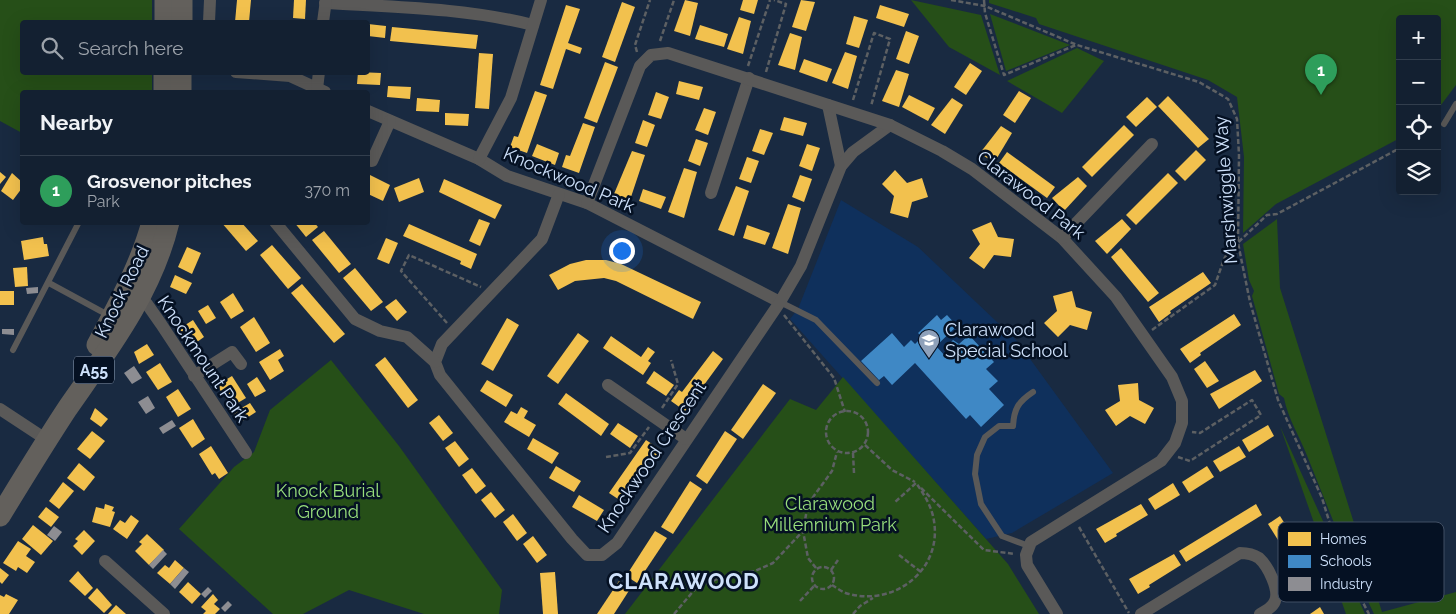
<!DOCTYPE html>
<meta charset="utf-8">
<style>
:root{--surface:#132031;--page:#202d3d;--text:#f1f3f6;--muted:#9da3ab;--line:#323e4d;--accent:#8fa1ba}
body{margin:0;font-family:Raleway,sans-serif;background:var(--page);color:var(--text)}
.controls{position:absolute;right:15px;top:15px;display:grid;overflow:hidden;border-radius:5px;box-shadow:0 5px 20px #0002}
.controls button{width:45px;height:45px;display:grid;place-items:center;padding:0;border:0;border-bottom:1px solid var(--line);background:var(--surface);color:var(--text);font:25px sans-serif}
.you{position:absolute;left:621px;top:250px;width:18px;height:18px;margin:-12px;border:4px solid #fff;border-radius:50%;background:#1a73e8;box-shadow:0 0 0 8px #1a73e833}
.badge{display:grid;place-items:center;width:32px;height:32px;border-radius:50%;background:var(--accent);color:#fff;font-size:16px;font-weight:700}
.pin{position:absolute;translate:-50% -41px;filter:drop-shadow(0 1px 2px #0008)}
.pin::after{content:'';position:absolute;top:26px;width:18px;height:15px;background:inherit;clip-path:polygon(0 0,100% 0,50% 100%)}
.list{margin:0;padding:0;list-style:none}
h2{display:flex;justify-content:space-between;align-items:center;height:65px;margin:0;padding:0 20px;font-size:21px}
h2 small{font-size:16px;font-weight:400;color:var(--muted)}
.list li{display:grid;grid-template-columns:32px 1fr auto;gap:15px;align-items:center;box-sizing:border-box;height:70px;padding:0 20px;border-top:1px solid var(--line)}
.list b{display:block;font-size:19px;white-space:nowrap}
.list p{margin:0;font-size:16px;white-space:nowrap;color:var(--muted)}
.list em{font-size:16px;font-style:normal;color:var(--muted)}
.icon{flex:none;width:28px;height:28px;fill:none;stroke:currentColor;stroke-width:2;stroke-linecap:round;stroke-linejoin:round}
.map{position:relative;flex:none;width:1456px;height:614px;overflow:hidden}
.search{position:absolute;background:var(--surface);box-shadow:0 5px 20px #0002;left:20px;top:20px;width:350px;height:55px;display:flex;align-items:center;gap:12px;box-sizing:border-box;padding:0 18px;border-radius:5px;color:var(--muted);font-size:19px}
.panel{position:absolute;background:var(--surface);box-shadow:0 5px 20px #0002;left:20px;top:90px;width:350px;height:135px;border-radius:5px}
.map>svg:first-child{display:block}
.built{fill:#0f305c}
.green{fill:#264f18}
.homes{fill:#f2c14e}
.schools{fill:#3f88c5}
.industry{fill:#8d8d92}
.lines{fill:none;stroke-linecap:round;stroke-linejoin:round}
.path{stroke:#5d6063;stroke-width:2.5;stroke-dasharray:5 2.5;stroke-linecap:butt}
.service{stroke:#5a5958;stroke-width:6}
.minor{stroke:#5a5958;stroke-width:12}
.trunk{stroke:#63605c;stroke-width:21}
.labels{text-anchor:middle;stroke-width:5;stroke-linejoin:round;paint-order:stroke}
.shield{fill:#051123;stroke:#92a3ba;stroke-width:1}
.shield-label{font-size:16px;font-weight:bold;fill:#cee1fb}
.street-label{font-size:18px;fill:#cee1fb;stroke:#051123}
.poi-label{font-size:18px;fill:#cee1fb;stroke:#051123;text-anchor:start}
.park-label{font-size:18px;fill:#98de7c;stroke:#051123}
.district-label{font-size:22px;font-weight:bold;letter-spacing:1px;fill:#cee1fb;stroke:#051123}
.key{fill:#051123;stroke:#414f64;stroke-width:1}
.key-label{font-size:14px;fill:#cee1fb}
</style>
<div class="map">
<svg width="1456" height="614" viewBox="0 0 1456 614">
<rect width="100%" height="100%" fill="#192a41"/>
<path class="built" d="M 841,200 L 918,247 L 1017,341 L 1113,473 L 1012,533 L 986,539 L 790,319 L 798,309 Z"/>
<g class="green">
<path d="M 0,0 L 152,0 L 152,22 L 22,22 L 22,72 L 152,73 L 152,92 L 22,92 L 22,133 L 0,121 Z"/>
<path d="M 911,0 L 981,15 L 1000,75 L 949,47 Z"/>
<path d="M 989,0 L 1456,0 L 1456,85 L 1441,105 L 1440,116 L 1437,118 L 1437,19 L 1400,19 L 1400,138 L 1276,204 L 1243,233 L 1244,157 L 1237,97 L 1208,80 L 1039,24 L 1036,18 L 989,3 Z"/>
<path d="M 990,14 L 1070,45 L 1006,71 Z"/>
<path d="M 1077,48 L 1104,61 L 1062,113 L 1007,81 Z"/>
<path d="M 1277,219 L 1280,288 L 1382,612 L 1456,592 L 1456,614 L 1374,614 C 1349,563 1329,510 1308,458 C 1300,437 1288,419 1284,398 L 1279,394 L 1252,296 L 1254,291 L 1249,280 L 1243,244 Z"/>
<path d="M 331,360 L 399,446 L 502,590 L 499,614 L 424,614 L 349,590 L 303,614 L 273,614 L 179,529 L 234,467 L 254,452 L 270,410 Z"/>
<path d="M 843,377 L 1008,564 L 1039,614 L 625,614 L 790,399 L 816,410 Z"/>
<path d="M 1280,426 L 1365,614 L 1346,614 Z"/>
</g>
<g class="homes">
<path d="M 237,0 L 251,0 L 249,22 L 235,22 Z"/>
<path d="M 294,0 L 306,0 L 305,19 L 293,18 Z"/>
<path d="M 685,0 L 698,3 L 690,36 L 674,31 Z"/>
<path d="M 743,0 L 758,0 L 754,14 L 740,10 Z"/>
<path d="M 801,0 L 815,2 L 806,31 L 792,27 Z"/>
<path d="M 622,2 L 635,7 L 615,62 L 602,57 Z"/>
<path d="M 566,5 L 580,9 L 568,43 L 582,48 L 580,54 L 566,49 L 553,89 L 540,85 Z"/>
<path d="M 880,5 L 909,14 L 904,27 L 876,18 Z"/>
<path d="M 854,16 L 868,20 L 859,48 L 846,44 Z"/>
<path d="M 739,17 L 751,21 L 743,54 L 727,49 Z"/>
<path d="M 368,24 L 386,26 L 385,38 L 368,36 Z"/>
<path d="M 700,25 L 728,34 L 724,47 L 695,39 Z"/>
<path d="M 392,27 L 478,35 L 476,49 L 390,41 Z"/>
<path d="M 906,31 L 919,36 L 909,64 L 896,59 Z"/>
<path d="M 790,33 L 802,37 L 795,70 L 778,65 Z"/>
<path d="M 845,52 L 857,56 L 848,89 L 832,83 Z"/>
<path d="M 479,53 L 493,54 L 489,109 L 475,108 Z"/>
<path d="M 804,59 L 832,69 L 827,82 L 799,72 Z"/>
<path d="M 605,62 L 618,67 L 597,123 L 584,118 Z"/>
<path d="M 970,63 L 982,71 L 966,95 L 954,87 Z"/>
<path d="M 896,70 L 909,74 L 899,107 L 882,101 Z"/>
<path d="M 358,72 L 381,73 L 380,85 L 357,84 Z"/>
<path d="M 679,81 L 703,87 L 699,100 L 676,94 Z"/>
<path d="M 388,86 L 411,87 L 410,99 L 387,97 Z"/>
<path d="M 535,91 L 547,95 L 527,153 L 510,147 L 514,136 L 518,137 Z"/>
<path d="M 1019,91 L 1031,98 L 1015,123 L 1003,115 Z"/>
<path d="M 656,92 L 669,97 L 661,119 L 648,115 Z"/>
<path d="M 909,95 L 935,108 L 928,121 L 902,107 Z"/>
<path d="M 1168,96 L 1209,139 L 1198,148 L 1158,106 Z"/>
<path d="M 1147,97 L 1157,107 L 1136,127 L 1126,117 Z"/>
<path d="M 417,98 L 440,100 L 439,112 L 416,111 Z"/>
<path d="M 952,98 L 963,105 L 945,134 L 931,125 Z"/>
<path d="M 704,108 L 716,112 L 708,135 L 695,130 Z"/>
<path d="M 445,113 L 469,114 L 468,126 L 445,125 Z"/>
<path d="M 784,117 L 807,123 L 803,136 L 780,130 Z"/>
<path d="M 643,120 L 655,125 L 647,147 L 635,143 Z"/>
<path d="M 583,123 L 595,127 L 579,173 L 562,167 L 566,155 L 570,156 Z"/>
<path d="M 1124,125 L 1134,135 L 1092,177 L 1082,167 Z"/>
<path d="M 1001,126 L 1012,133 L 994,163 L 980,153 Z"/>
<path d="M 760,129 L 773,133 L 764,155 L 752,151 Z"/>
<path d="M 696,139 L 708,143 L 700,166 L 688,161 Z"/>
<path d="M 537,144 L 559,153 L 555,165 L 532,156 Z"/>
<path d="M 807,144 L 820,148 L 812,171 L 799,166 Z"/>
<path d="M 1196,150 L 1206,160 L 1185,181 L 1175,171 Z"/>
<path d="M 632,151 L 645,155 L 630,200 L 614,194 Z"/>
<path d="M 1007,152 L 1055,187 L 1047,198 L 999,163 Z"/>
<path d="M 747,157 L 759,161 L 751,183 L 739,179 Z"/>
<path d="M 684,168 L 697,172 L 684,218 L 668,212 Z"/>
<path d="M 895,170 L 907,183 L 922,178 L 928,197 L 912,202 L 908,218 L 890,213 L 894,196 L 882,184 Z"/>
<path d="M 0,172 L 6,177 L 0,184 Z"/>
<path d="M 12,173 L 22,182 L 22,188 L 13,200 L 1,191 Z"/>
<path d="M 1168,173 L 1178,183 L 1136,225 L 1126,215 Z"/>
<path d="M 368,174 L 390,185 L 383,201 L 368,194 Z"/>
<path d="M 800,175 L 812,179 L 804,202 L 792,197 Z"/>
<path d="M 1078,177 L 1087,186 L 1064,211 L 1052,198 Z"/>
<path d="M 419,178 L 424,192 L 399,202 L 394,188 Z"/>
<path d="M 444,179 L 502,205 L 495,219 L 439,192 Z"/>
<path d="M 736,186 L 749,191 L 734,236 L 718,230 Z"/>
<path d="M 643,189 L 666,197 L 661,209 L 639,201 Z"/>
<path d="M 788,204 L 801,208 L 788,254 L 772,248 Z"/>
<path d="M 479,219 L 490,223 L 480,246 L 469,241 Z"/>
<path d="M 1122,219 L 1131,229 L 1107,254 L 1095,241 Z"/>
<path d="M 221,222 L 241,222 L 258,241 L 246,251 Z"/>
<path d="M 294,222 L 314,222 L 318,227 L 306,237 Z"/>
<path d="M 991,222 L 998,237 L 1014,239 L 1011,257 L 994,255 L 984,269 L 969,258 L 980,244 L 972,230 Z"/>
<path d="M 409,224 L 477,254 L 471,269 L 460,264 L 461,261 L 403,236 Z"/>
<path d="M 747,225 L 770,233 L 765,245 L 743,238 Z"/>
<path d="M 324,231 L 351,264 L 339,273 L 312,240 Z"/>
<path d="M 43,237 L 44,244 L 47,244 L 49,256 L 24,260 L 21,241 Z"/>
<path d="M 386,238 L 398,243 L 389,264 L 377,259 Z"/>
<path d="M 272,245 L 301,278 L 288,289 L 260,255 Z"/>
<path d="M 187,247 L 201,253 L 192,274 L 178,267 Z"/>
<path d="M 1121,248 L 1159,293 L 1148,302 L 1111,257 Z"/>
<path d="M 586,260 L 606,260 L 621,264 L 701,302 L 693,319 L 616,281 L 604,278 L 575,281 L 558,290 L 549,275 L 570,264 Z"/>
<path d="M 27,267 L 28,286 L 15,287 L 13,268 Z"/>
<path d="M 355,268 L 383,302 L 371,311 L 343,278 Z"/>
<path d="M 1203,272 L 1211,283 L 1170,311 L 1171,313 L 1159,322 L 1149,307 Z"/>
<path d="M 175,275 L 192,283 L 186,294 L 170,287 Z"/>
<path d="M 302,284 L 345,334 L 334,343 L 291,293 Z"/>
<rect x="0" y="291" width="14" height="14"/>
<path d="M 1072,291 L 1076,307 L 1092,312 L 1087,330 L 1070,325 L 1058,337 L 1044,323 L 1057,311 L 1053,296 Z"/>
<path d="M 233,293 L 244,311 L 231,319 L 220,302 Z"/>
<path d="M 396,299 L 407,312 L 397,321 L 385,307 Z"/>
<path d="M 208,305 L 216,318 L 206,324 L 198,311 Z"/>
<path d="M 1234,314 L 1241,325 L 1200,353 L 1201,355 L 1190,363 L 1180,349 Z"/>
<path d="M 254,317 L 270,343 L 256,352 L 240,327 Z"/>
<path d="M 507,318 L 519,325 L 493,371 L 481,364 Z"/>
<path d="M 193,320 L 204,337 L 190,347 L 179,329 Z"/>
<path d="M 578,333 L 589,341 L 558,384 L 547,376 Z"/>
<path d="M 611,336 L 641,357 L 648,347 L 655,352 L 648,361 L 651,363 L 643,375 L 603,348 Z"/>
<path d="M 147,344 L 154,355 L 139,364 L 134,352 Z"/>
<path d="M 280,349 L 284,356 L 278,360 L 284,371 L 270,380 L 259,362 Z"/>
<path d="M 713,351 L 723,359 L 685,411 L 671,401 L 679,390 L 682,392 Z"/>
<path d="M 385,357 L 418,400 L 408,408 L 375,365 Z"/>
<path d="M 1205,361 L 1219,381 L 1207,388 L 1194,369 Z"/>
<path d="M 160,363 L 172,382 L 158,390 L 146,372 Z"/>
<path d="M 1255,370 L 1262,381 L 1219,409 L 1210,394 Z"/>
<path d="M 654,371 L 674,385 L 666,396 L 646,383 Z"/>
<path d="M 232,376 L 246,398 L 231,407 L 217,385 Z"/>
<path d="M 257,377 L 266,391 L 255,397 L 247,384 Z"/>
<path d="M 487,380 L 513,395 L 506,407 L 480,391 Z"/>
<path d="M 1138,383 L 1139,400 L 1154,408 L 1145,424 L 1130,416 L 1116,426 L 1105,410 L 1120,401 L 1118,385 Z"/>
<path d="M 763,384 L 776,393 L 743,439 L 731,430 Z"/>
<path d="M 178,389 L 191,409 L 178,417 L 166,397 Z"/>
<path d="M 566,393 L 609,424 L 601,436 L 558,404 Z"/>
<path d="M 250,403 L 256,412 L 239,423 L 233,413 Z"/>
<path d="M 521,407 L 528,411 L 524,418 L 536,425 L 529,437 L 504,422 L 511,411 L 517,414 Z"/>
<path d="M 95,408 L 108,419 L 101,427 L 90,419 Z"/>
<path d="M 439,415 L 453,433 L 443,441 L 429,423 Z"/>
<path d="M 193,419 L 205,439 L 192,448 L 179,428 Z"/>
<path d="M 618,423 L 638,436 L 630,448 L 610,434 Z"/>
<path d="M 1268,425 L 1274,436 L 1249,452 L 1242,440 Z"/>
<path d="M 92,431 L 105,441 L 90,459 L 77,449 Z"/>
<path d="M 725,431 L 737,439 L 707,484 L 696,476 Z"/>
<path d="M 533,438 L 559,453 L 552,464 L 527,449 Z"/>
<path d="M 646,440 L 661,450 L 654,459 L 651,457 L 621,501 L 609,493 Z"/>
<path d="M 455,441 L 469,459 L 459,467 L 445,448 Z"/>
<path d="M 211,446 L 228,473 L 219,479 L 215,473 L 212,475 L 199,454 Z"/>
<path d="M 1239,446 L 1246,457 L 1220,472 L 1213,461 Z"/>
<path d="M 79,463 L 95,477 L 84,491 L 67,478 Z"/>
<path d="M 556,466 L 581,481 L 574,492 L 549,478 Z"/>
<path d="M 1207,466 L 1214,477 L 1189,493 L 1182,482 Z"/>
<path d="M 472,468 L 486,486 L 476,494 L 462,475 Z"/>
<path d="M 690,481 L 702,489 L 673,534 L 661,527 Z"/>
<path d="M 63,482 L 74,491 L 59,509 L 49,501 Z"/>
<path d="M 1173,483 L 1180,495 L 1155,510 L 1148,499 Z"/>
<path d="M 491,492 L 505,510 L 495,518 L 481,500 Z"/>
<path d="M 579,495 L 604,510 L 597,521 L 572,507 Z"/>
<path d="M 105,504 L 114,507 L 112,511 L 115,512 L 110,527 L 92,522 L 96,507 L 104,509 Z"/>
<path d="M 1141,504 L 1148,515 L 1116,534 L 1117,536 L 1105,543 L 1096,529 Z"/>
<path d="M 1256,504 L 1262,515 L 1186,562 L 1179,551 Z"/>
<path d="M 46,507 L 59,517 L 51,527 L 38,517 Z"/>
<path d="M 513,514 L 527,533 L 517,541 L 503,522 Z"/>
<path d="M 131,515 L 139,521 L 127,539 L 113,529 L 120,520 L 125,523 Z"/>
<path d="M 1280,516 L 1327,591 L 1315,599 L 1268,524 Z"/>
<path d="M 33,525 L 53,541 L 41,555 L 22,539 Z"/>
<path d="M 84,530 L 95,541 L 82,555 L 73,546 L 78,541 L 75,539 Z"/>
<path d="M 655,531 L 667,538 L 637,583 L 626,576 Z"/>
<path d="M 147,534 L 164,550 L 149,565 L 135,551 L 142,544 L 139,542 Z"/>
<path d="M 533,536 L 547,555 L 537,563 L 523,544 Z"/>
<path d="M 18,541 L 31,549 L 26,556 L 35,562 L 27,573 L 18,567 L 16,571 L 3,563 Z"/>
<path d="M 1174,554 L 1181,565 L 1149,585 L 1150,587 L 1138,594 L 1129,579 Z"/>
<path d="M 175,560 L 184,568 L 170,584 L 157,573 L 165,565 L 169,568 Z"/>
<path d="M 0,568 L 9,575 L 2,584 L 0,582 Z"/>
<path d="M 78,571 L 93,588 L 85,596 L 69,581 Z"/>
<path d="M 555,572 L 558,614 L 543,614 L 540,573 Z"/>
<path d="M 619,581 L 630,589 L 623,600 L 614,614 L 597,614 Z"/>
<path d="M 188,582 L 201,594 L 192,604 L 179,592 Z"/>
<path d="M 97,588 L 112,605 L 104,613 L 88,598 Z"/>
<path d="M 6,594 L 18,600 L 9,614 L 0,614 L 0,595 L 4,597 Z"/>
<path d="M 213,594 L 218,600 L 214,604 L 220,609 L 215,614 L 203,614 L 206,611 L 201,607 Z"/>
<path d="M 116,605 L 126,614 L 108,614 Z"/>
<path d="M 1320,607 L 1324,614 L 1310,614 Z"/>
</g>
<path class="schools" d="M 937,315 L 941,320 L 947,315 L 957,326 L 936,346 L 946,357 L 954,349 L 949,344 L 953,340 L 959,344 L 969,335 L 994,362 L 986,369 L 998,381 L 989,389 L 1004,405 L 981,427 L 970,415 L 966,419 L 915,363 L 892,385 L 884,376 L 879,380 L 861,361 L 892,333 L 904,347 L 911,340 L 915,344 L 922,337 L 918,333 Z"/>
<g class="industry">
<path d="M 38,287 L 38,293 L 27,294 L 26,288 Z"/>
<path d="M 2,329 L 14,329 L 14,335 L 2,334 Z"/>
<path d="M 134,366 L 142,378 L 132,384 L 124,373 Z"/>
<path d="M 148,396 L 155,408 L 146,414 L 138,402 Z"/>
<path d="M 172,420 L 176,426 L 163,434 L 159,428 Z"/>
<path d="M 54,526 L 62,532 L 55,541 L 47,535 Z"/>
<path d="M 163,550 L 167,554 L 153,569 L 149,565 Z"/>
<path d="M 184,568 L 189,572 L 175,589 L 170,584 Z"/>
<path d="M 208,587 L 212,591 L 205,598 L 201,594 Z"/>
<path d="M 228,601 L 232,605 L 225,612 L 221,608 Z"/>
</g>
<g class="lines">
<g class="path">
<path d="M 951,0 L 985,6 L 1077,45 L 1199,82 L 1228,99 L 1237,119 L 1239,155 L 1238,243 L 1250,302 L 1278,400 L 1322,498 L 1337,547 L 1349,576 L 1369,614"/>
<path d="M 984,0 L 985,13 L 1004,75 L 1076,45"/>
<path d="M 660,41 L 674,0"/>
<path d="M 637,52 L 635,45 L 650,0"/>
<path d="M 748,66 L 770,0"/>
<path d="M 766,72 L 786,4 L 774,0"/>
<path d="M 853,100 L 874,33 L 890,39 L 871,106"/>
<path d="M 784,315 L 834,378 L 845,412"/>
<path d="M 447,323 L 401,271 L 409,255 L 481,287"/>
<path d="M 1152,330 L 1215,285 L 1224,259 L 1229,251 L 1267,215 L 1277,214 L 1400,148"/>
<path d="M 662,408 L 678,384 L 671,360"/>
<circle cx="847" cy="432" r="21"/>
<path d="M 865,445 L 892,470 L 915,482"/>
<path d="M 853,453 L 854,473"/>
<path d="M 606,457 L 630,453 L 649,427"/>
<path d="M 1178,457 L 1190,461 L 1261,415 L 1252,400 L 1200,433 L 1192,432"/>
<path d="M 921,488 L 984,550 L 1015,554"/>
<path d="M 1079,527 L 1129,613"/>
<path d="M 899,555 L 921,572"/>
<circle cx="823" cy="578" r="11"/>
<path d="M 816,568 L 808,558 L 803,531 L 808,504 L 832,471 L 837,452"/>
<path d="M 831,570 L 838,560"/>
<path d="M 832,585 C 837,588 843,593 849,594 C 895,606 942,570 934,521 C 932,507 924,494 916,483 L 894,503"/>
<path d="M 800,601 L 814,586"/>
<path d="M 674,614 L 696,588 L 729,574 L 755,571 L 773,563 L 803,531"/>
<path d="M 853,614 L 860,606 L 873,598"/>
</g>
<g class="service">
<path d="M 1444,124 L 1456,104"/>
<path d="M 49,283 L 108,315"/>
<path d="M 780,302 L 816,320 L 877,383"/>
<path d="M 13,350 L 79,222"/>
<path d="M 1029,546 L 1002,536 L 981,504 L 975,474 L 977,455 L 985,437 L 999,426 L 1013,426 C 1014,409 1018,402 1033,392"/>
</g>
<g class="minor">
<path d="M 325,3 C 395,7 466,8 533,25"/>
<path d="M 209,22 L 210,0"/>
<path d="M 323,22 L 326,0"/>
<path d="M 236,72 L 290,76 L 325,92"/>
<path d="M 317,89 L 319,72"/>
<path d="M 828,105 L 841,166"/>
<path d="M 368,111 L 479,159 L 507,176 L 587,203 L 780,302"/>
<path d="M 479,159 L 511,98 L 541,0"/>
<path d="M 372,161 L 390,121"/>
<path d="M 711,193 L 749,78"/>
<path d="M 559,194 L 542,239 L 442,344 L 435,362 L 440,375 L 572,539 L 587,555 L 602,555 L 617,543 L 780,302 L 801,266 L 841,166 L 853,152 L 890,125"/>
<path d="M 587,203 L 640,66 L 651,55 L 668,53 L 890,125 L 942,151 L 972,169 L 1062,238 L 1116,297 L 1172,377 L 1182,401 L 1182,423 L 1175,443 L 1161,461 L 1031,542 L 1026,555 L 1027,565 L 1057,614"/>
<path d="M 275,222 L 355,319 L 380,331 L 407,337 L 435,362"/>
<path d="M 1062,238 L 1152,144"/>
<path d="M 134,295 L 147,304 L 161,324 L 246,453"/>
<path d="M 194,376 L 232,352 L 241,364"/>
<path d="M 608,385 L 686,439"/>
<path d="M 0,409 L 47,440"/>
<path d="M 105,561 L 164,614"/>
<path d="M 1141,614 L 1240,553 C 1247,553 1253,554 1259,558 C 1268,566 1280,590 1275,601 C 1273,607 1266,611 1260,614"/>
</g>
<g class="trunk">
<path d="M 165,22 L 165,0"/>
<path d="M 182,22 L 182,0"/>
<path d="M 164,92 L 164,72"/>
<path d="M 181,92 L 181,72"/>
<path d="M 97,345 C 118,305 140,266 152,222"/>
<path d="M 0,516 C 22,480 44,444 67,409 C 108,350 152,293 169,222"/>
</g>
</g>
<defs>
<g id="school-pin" transform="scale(1.125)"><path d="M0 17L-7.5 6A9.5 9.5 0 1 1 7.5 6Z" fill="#8fa1ba" stroke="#051123"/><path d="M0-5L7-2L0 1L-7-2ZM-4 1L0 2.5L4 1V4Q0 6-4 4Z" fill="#fff"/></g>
</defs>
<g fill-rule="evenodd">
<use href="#school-pin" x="929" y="340"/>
</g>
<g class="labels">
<rect class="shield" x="74" y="356.5" width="40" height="27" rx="4"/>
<g class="shield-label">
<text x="94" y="376">A55</text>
</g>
<g class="street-label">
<text transform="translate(569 180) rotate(23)" y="6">Knockwood Park</text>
<text transform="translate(1226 190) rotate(-94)" y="6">Marshwiggle Way</text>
<text transform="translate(1031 195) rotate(38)" y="6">Clarawood Park</text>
<text transform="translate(122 292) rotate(-64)" y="6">Knock Road</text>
<text transform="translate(203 359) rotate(56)" y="6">Knockmount Park</text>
<text transform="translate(652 457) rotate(-56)" y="6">Knockwood Crescent</text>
</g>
<g class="poi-label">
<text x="945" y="336">Clarawood<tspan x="945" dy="21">Special School</tspan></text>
</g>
<g class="park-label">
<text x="328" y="497">Knock Burial<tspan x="328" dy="21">Ground</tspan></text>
<text x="830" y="510">Clarawood<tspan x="830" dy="21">Millennium Park</tspan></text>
</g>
<g class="district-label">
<text x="684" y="589">CLARAWOOD</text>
</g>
</g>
<rect x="1278" y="522" width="166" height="80" rx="8" class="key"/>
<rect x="1288" y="532" width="23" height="14" fill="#f2c14e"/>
<rect x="1288" y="555" width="23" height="13" fill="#3f88c5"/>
<rect x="1288" y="577" width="23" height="14" fill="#8d8d92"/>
<g class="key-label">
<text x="1320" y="544">Homes</text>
<text x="1320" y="566">Schools</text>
<text x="1320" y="589">Industry</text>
</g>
</svg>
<div class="controls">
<button>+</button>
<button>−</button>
<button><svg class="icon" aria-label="locate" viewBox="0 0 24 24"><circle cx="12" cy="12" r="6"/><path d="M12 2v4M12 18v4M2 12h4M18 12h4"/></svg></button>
<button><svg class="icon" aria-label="layers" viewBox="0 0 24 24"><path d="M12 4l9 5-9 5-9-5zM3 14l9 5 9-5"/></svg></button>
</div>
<div class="you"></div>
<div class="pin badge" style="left:1321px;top:95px;background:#2e9e5b">1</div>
<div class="search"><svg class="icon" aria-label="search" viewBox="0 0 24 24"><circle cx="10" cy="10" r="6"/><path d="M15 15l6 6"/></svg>Search here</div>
<section class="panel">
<h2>Nearby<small></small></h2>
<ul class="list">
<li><span class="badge" style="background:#2e9e5b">1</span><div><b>Grosvenor pitches</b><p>Park</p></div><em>370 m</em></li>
</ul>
</section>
</div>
